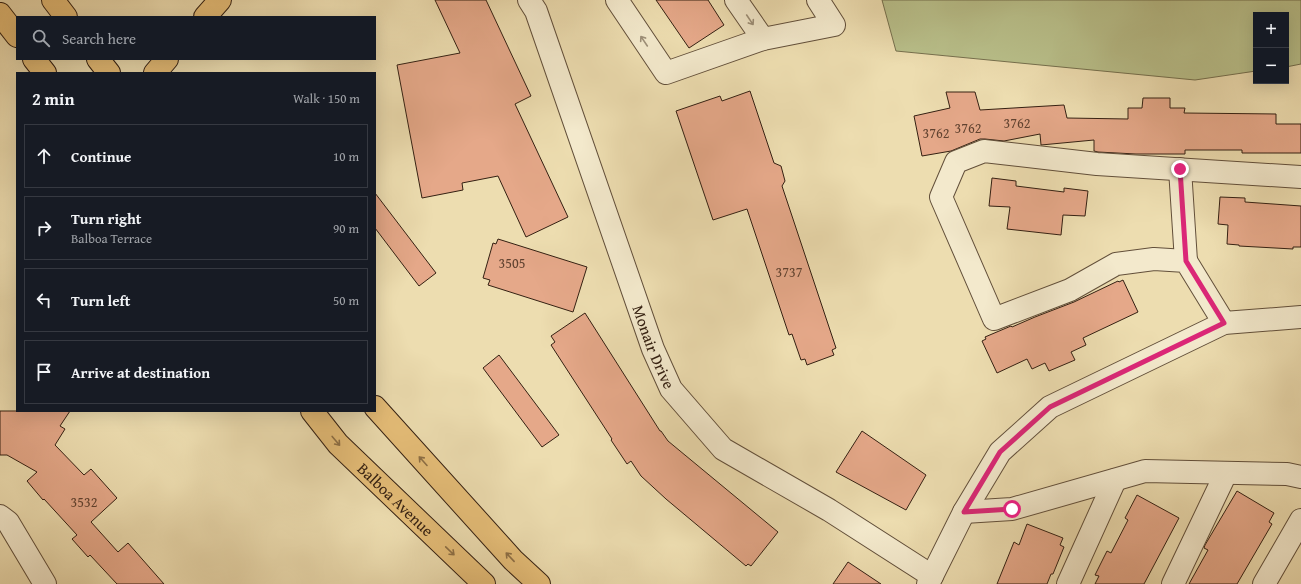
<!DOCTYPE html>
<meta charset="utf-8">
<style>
:root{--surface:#171b24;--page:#242831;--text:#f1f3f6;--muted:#9ea1a6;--line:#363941}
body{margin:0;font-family:"Gentium Book Plus",serif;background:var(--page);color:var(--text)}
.controls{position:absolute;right:12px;top:12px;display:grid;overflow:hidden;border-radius:0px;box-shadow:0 4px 16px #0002}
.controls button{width:36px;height:36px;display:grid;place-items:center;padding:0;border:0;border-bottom:1px solid var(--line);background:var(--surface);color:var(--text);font:20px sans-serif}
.stop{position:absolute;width:12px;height:12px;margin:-9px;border:3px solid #db2777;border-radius:50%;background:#fff}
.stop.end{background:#db2777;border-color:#fff;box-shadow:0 1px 4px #0008}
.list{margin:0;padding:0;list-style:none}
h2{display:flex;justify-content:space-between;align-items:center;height:52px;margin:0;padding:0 16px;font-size:17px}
h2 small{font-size:13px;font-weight:400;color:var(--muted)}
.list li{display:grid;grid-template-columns:26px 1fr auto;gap:12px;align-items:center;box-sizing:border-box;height:64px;margin:0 8px 8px;padding:0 8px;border:1px solid var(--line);border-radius:0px}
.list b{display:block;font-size:15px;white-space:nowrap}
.list p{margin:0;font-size:13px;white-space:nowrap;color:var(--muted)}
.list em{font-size:13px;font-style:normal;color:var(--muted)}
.icon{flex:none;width:22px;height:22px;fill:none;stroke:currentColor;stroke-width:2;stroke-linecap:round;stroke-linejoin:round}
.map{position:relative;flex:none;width:1301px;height:584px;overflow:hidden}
.search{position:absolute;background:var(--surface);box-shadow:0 4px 16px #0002;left:16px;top:16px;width:360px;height:44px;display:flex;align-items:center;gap:10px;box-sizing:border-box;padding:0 14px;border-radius:0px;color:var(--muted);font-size:15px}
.panel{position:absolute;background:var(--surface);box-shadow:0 4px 16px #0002;left:16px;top:72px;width:360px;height:340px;border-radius:0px}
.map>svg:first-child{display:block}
.green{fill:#b9c08b;stroke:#76704e}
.building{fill:#e5a889;stroke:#342012}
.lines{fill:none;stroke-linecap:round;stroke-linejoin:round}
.minor-casing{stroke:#624f3a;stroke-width:24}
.major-casing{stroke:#342012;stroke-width:24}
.minor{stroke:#f3e9cc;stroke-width:22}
.major{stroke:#e6be78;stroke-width:22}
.oneway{stroke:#9d8f78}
.oneway2{stroke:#8d6f45}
.route{stroke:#db2777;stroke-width:5}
.labels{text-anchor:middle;stroke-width:4;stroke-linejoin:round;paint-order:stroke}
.number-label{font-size:14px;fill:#604230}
.street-label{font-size:16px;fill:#342012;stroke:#f3e9cc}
</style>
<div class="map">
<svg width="1301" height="584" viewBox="0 0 1301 584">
<rect width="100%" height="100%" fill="#edddb0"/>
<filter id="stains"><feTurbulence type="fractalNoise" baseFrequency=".005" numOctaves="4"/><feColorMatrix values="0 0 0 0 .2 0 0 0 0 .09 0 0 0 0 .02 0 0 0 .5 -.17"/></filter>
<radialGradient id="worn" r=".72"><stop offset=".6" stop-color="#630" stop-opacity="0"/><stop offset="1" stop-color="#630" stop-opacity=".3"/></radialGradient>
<path class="green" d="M 882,0 L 1301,0 L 1301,64 L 1286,67 L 1286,15 L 1256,15 L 1256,71 L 1195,80 L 896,51 Z"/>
<g class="building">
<path d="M 435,0 L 486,0 L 531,96 L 515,104 L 568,217 L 526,237 L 498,176 L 462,183 L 463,190 L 422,198 L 397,65 L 460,53 Z"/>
<path d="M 656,0 L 708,0 L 724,25 L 689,48 Z"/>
<path d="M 750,91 L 774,163 L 781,166 L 785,181 L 782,186 L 836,348 L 832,350 L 834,355 L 807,365 L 805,359 L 801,360 L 792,334 L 789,335 L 747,209 L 713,220 L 676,111 L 720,96 L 722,101 Z"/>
<path d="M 946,92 L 975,92 L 980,110 L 1064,105 L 1067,118 L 1128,119 L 1128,108 L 1142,108 L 1143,98 L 1170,98 L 1170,108 L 1185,108 L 1184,113 L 1276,114 L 1276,124 L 1301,124 L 1301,153 L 1242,153 L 1242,150 L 1185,150 L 1185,154 L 1136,154 L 1098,152 L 1094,151 L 1094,140 L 1041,145 L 1040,134 L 1004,141 L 985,139 L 980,139 L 951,151 L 922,156 L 914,116 L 950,108 Z"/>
<path d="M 992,178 L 1016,181 L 1016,186 L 1064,192 L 1064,188 L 1088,191 L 1085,216 L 1063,215 L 1061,235 L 1007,229 L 1010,207 L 989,206 Z"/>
<path d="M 375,193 L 436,273 L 419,286 L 375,228 Z"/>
<path d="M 1220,197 L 1245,198 L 1245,202 L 1301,206 L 1301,247 L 1293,247 L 1293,249 L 1239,246 L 1239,245 L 1227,244 L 1228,225 L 1218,224 Z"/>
<path d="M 498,239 L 587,267 L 573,312 L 488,285 L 490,280 L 483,278 L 493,243 L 496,244 Z"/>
<path d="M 1123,280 L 1138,312 L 1083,338 L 1086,345 L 1071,352 L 1075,360 L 1049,371 L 1045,363 L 1032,369 L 1027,359 L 997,373 L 982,341 L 986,339 L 985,337 L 1011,326 L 1012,327 L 1035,317 L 1074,302 L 1118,281 L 1119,282 Z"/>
<path d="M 585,313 L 660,431 L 661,431 L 668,441 L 778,532 L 751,566 L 748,564 L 746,566 L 666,499 L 641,476 L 631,461 L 627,464 L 611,440 L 612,439 L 551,345 L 555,342 L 551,336 Z"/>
<path d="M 499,355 L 559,435 L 542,447 L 483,368 Z"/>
<path d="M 0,411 L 70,411 L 60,426 L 65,429 L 55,445 L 84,475 L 91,469 L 117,498 L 91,522 L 118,552 L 128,543 L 164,584 L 117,584 L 90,555 L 88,557 L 72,539 L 77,535 L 44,499 L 43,500 L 27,481 L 37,472 L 7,455 L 0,455 Z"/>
<path d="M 862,431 L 926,475 L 906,510 L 836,472 Z"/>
<path d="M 1237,491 L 1274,513 L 1269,522 L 1272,524 L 1237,584 L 1189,584 L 1208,550 L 1204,548 L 1205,545 Z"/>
<path d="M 1137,495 L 1179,518 L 1144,584 L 1095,584 L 1099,576 L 1095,575 L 1107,551 L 1111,553 L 1128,520 L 1125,518 Z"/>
<path d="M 1027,524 L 1063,538 L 1060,545 L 1064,547 L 1053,574 L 1051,574 L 1047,584 L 997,584 L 1014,542 L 1019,545 Z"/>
<path d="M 848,562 L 881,584 L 833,584 Z"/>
</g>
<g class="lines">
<g class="minor-casing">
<g id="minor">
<path id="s1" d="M 529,0 L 536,11 L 653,349 L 671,389 L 723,449 L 829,510 L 932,576"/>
<path d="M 617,0 L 666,73 L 763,39 L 834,25 L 818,0"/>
<path d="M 736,0 L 763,39"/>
<path d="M 1180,169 L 1186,261"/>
<path d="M 1224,323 L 1186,261 L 1154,259 L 1116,264 L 1070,290 L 994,319 L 941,197 L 956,162 L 984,151 L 1097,164 L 1301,177"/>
<path d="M 964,512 L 1012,509 L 1145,471 L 1287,474 L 1301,477"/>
<path d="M 0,516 L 8,522 L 45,584"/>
<path d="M 928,584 L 964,512 L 1000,452 L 1050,407 L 1224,323 L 1301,317"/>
<path d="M 1068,584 L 1115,480"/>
<path d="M 1173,584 L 1226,473"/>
<path d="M 1264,584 L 1301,520"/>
</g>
</g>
<g class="major-casing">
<g id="major">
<path d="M 53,0 L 66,17"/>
<path d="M 0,14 L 17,36"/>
<path d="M 205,17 L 220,0"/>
<path d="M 34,59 L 45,73"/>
<path d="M 98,59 L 109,73"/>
<path d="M 155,73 L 167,59"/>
<path d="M 375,407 L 513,560 L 539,584"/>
<path id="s2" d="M 312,411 L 338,444 L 484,584"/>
</g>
</g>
<use href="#minor" class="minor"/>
<use href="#major" class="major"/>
</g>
<defs><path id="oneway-shaft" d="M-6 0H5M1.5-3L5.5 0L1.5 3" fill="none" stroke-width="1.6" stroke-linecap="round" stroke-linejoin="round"/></defs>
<g class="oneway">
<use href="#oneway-shaft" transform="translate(750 20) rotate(56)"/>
<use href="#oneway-shaft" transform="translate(644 41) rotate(-124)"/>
</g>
<g class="oneway2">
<use href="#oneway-shaft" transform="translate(336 441) rotate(50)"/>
<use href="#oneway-shaft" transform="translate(423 461) rotate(-132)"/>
<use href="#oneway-shaft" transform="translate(450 551) rotate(44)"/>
<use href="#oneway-shaft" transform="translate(510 557) rotate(-133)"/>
</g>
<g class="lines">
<path class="route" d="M 1012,509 L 964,512 L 1000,452 L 1050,407 L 1224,323 L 1186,261 L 1180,169"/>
</g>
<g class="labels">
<g class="number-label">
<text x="1017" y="128">3762</text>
<text x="968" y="133">3762</text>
<text x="936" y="138">3762</text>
<text x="512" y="268">3505</text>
<text x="789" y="277">3737</text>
<text x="84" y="507">3532</text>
</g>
<g class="street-label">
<text dy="6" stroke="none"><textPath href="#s1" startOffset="369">Monair Drive</textPath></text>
<text dy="6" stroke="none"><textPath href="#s2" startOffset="122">Balboa Avenue</textPath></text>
</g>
</g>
<rect width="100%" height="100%" filter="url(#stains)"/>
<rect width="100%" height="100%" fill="url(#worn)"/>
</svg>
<div class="controls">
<button>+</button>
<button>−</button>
</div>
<div class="stop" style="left:1012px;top:509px"></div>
<div class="stop end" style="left:1180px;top:169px"></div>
<div class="search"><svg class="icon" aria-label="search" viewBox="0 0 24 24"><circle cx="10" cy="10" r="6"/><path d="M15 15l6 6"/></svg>Search here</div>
<section class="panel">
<h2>2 min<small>Walk · 150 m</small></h2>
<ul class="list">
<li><svg class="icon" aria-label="ahead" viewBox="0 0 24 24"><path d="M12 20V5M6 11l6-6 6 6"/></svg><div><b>Continue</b></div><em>10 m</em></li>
<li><svg class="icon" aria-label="right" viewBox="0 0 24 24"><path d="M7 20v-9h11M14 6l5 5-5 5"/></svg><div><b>Turn right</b><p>Balboa Terrace</p></div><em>90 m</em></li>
<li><svg class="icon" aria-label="left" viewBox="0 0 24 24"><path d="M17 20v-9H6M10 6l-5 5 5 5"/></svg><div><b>Turn left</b></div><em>50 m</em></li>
<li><svg class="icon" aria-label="arrive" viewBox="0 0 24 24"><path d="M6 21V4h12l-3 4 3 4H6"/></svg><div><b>Arrive at destination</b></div></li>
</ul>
</section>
</div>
